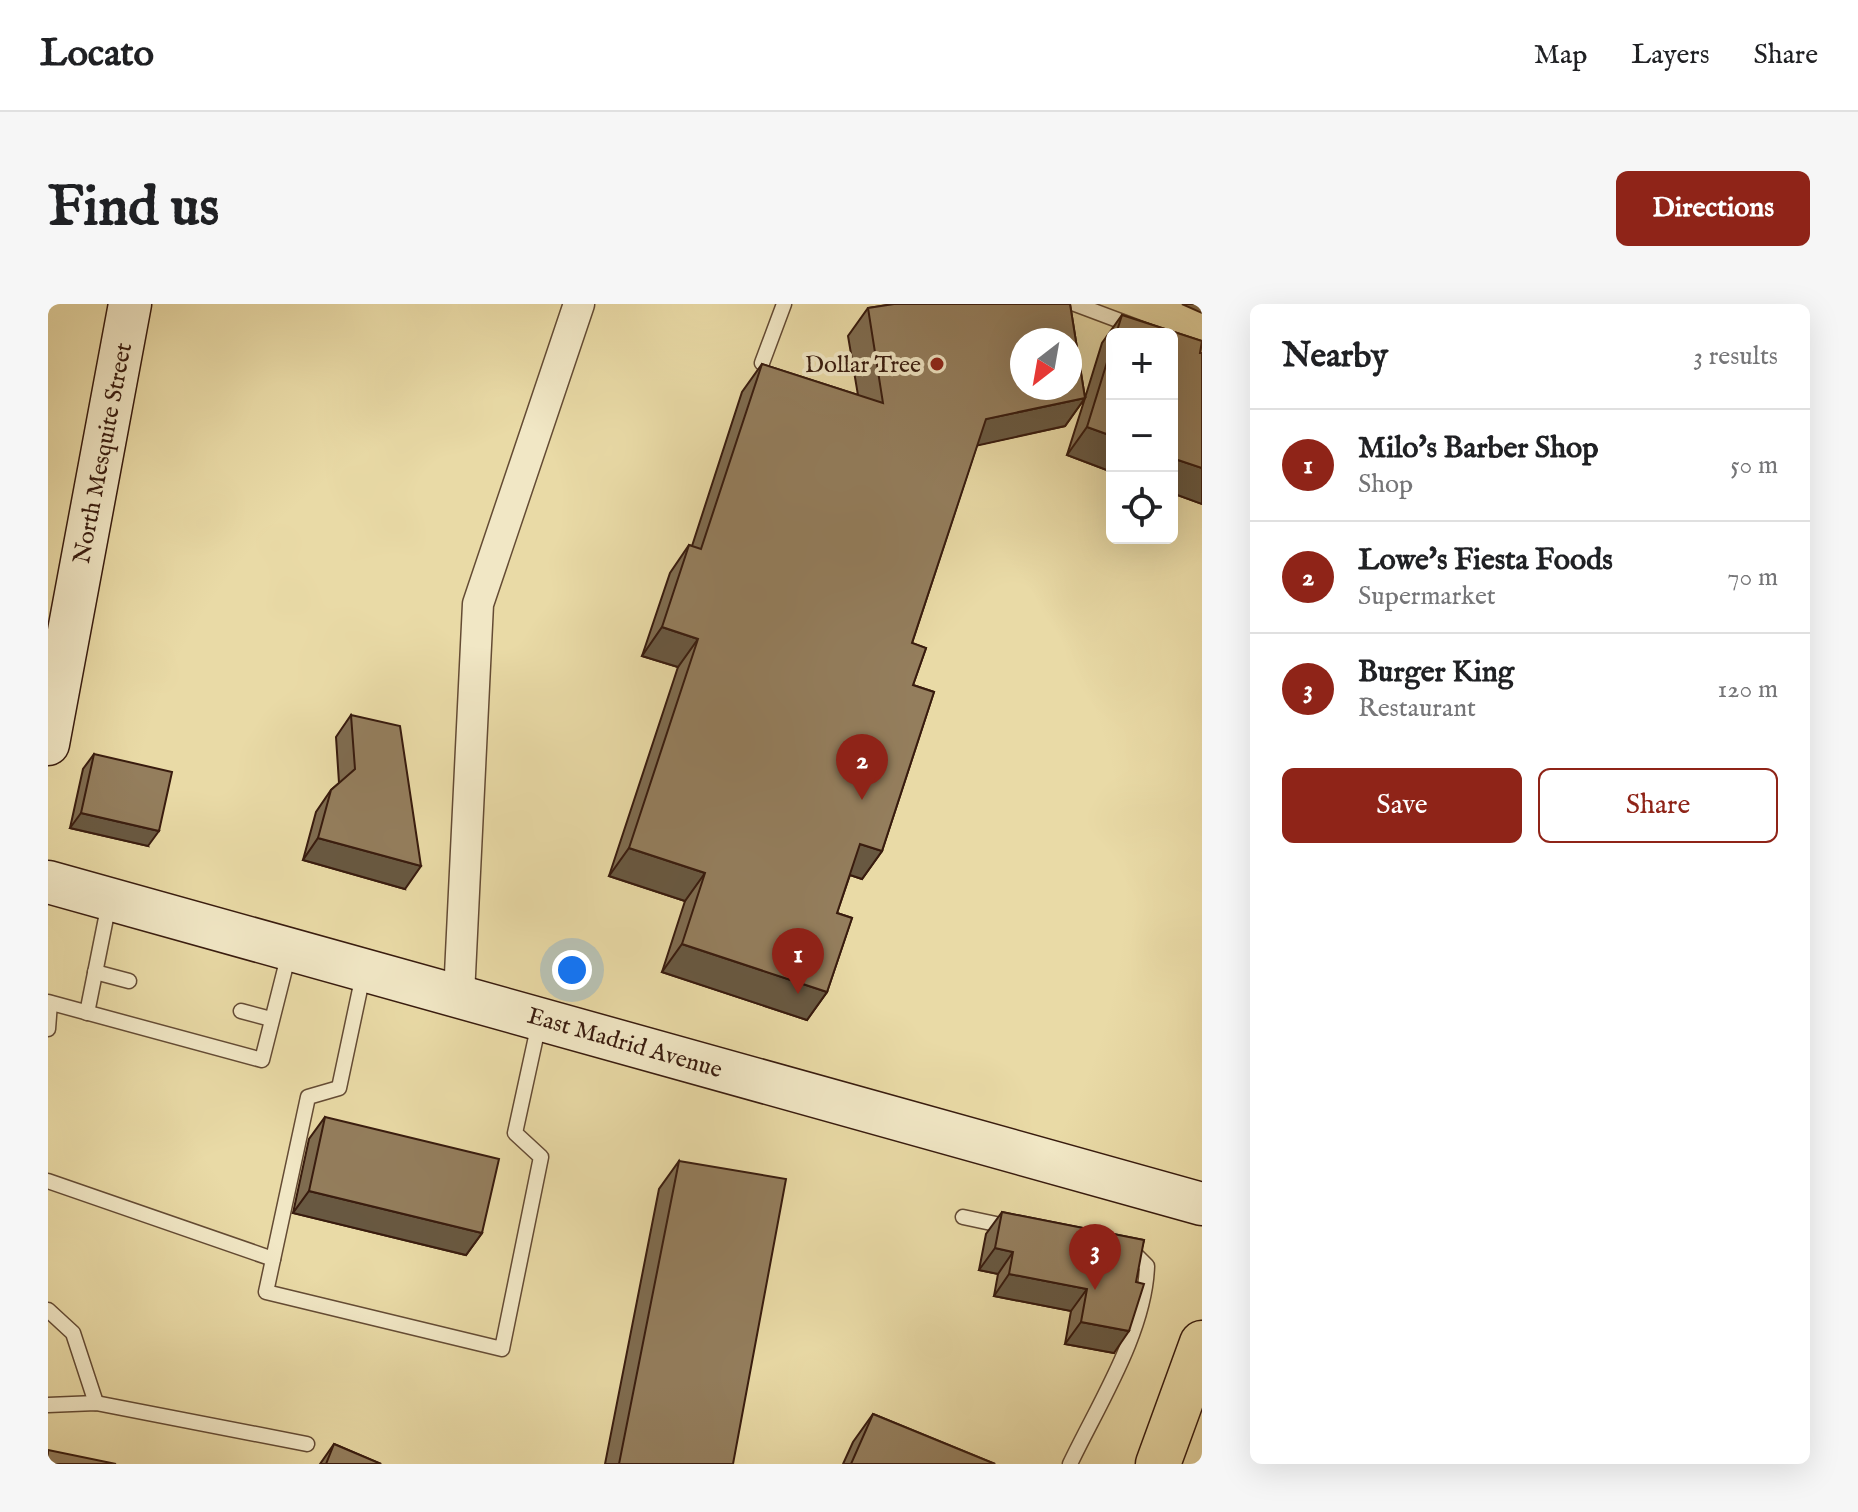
<!DOCTYPE html>
<meta charset="utf-8">
<style>
:root{--surface:#fff;--page:#f6f6f6;--text:#202124;--muted:#757577;--line:#e0e0e0;--accent:#8f2418}
body{margin:0;font-family:"IM FELL English",serif;background:var(--page);color:var(--text)}
.controls{position:absolute;right:24px;top:24px;display:grid;overflow:hidden;border-radius:12px;box-shadow:0 8px 32px #0002}
.controls button{width:72px;height:72px;display:grid;place-items:center;padding:0;border:0;border-bottom:2px solid var(--line);background:var(--surface);color:var(--text);font:40px sans-serif}
.compass{position:absolute;left:962px;top:24px;width:72px;height:72px;border-radius:50%;background:var(--surface);box-shadow:0 8px 32px #0002;rotate:211deg}
.you{position:absolute;left:524px;top:666px;width:28px;height:28px;margin:-20px;border:6px solid #fff;border-radius:50%;background:#1a73e8;box-shadow:0 0 0 12px #1a73e833}
.badge{display:grid;place-items:center;width:52px;height:52px;border-radius:50%;background:var(--accent);color:#fff;font-size:26px;font-weight:700}
.pin{position:absolute;translate:-50% -66px;filter:drop-shadow(0 2px 4px #0008)}
.pin::after{content:'';position:absolute;top:42px;width:28px;height:24px;background:inherit;clip-path:polygon(0 0,100% 0,50% 100%)}
.list{margin:0;padding:0;list-style:none}
h2{display:flex;justify-content:space-between;align-items:center;height:104px;margin:0;padding:0 32px;font-size:34px}
h2 small{font-size:26px;font-weight:400;color:var(--muted)}
.list li{display:grid;grid-template-columns:52px 1fr auto;gap:24px;align-items:center;box-sizing:border-box;height:112px;padding:0 32px;border-top:2px solid var(--line)}
.list b{display:block;font-size:30px;white-space:nowrap}
.list p{margin:0;font-size:26px;white-space:nowrap;color:var(--muted)}
.list em{font-size:26px;font-style:normal;color:var(--muted)}
.actions{display:flex;gap:16px;padding:24px 32px}
.actions a{flex:1;padding:18px 0;border:2px solid var(--accent);border-radius:12px;text-align:center;font-size:28px;color:var(--accent)}
.actions .main{background:var(--accent);color:#fff}
.icon{flex:none;width:44px;height:44px;fill:none;stroke:currentColor;stroke-width:2;stroke-linecap:round;stroke-linejoin:round}
.map{position:relative;flex:none;width:1154px;height:1160px;overflow:hidden;border-radius:12px}
header{display:flex;align-items:center;gap:48px;box-sizing:border-box;height:112px;padding:0 40px;background:var(--surface);border-bottom:2px solid var(--line)}
header strong{font-size:38px}
nav{display:flex;gap:44px;margin-inline-start:auto;font-size:28px}
.intro{display:flex;align-items:center;justify-content:space-between;box-sizing:border-box;height:192px;padding:0 48px}
h1{margin:0;font-size:56px}
.button{padding:20px 36px;border-radius:12px;background:var(--accent);color:#fff;font-size:28px;font-weight:700}
main{display:flex;gap:48px;padding:0 48px}
aside{flex:1;background:var(--surface);border-radius:12px;box-shadow:0 8px 32px #0002}
.map>svg:first-child{display:block}
.lines{fill:none;stroke-linecap:round;stroke-linejoin:round}
.lane-casing{stroke:#644b34;stroke-width:17}
.street-casing{stroke:#644b34;stroke-width:33}
.secondary-casing{stroke:#381b0e;stroke-width:45}
.primary-casing{stroke:#381b0e;stroke-width:47}
.lane{stroke:#f1e7c5;stroke-width:14}
.street{stroke:#f1e7c5;stroke-width:30}
.secondary{stroke:#f1e7c5;stroke-width:42}
.primary{stroke:#e9daa6;stroke-width:44}
.wall{fill:#7f6c50;stroke:#381b0e;stroke-width:2;fill-rule:evenodd}
.shaded-wall{fill:#685841;stroke:#381b0e;stroke-width:2}
.building{fill:#947e5d;stroke:#381b0e;stroke-width:2;fill-rule:evenodd}
.poi-dot{fill:#8f2418;stroke:#f1e7c5;stroke-width:3}
.labels{text-anchor:middle;stroke-width:8;stroke-linejoin:round;paint-order:stroke}
.poi-label{font-size:24px;fill:#381b0e;stroke:#f1e7c5;text-anchor:end}
.street-label{font-size:24px;fill:#381b0e;stroke:#f1e7c5}
</style>
<header>
<strong>Locato</strong>
<nav><a>Map</a><a>Layers</a><a>Share</a></nav>
</header>
<div class="intro"><h1>Find us</h1><a class="button">Directions</a></div>
<main>
<div class="map">
<svg width="1154" height="1160" viewBox="0 0 1154 1160">
<rect width="100%" height="100%" fill="#e9daa6"/>
<filter id="stains"><feTurbulence type="fractalNoise" baseFrequency=".0025" numOctaves="4"/><feColorMatrix values="0 0 0 0 .2 0 0 0 0 .09 0 0 0 0 .02 0 0 0 .5 -.17"/></filter>
<radialGradient id="worn" r=".72"><stop offset=".6" stop-color="#630" stop-opacity="0"/><stop offset="1" stop-color="#630" stop-opacity=".3"/></radialGradient>
<g class="lines">
<g class="lane-casing">
<g id="lane">
<path d="M 1027,0 L 1107,30"/>
<path d="M 714,59 L 736,0"/>
<path d="M 47,668 L 81,677"/>
<path d="M 315,671 L 291,784 L 260,793 L 218,988 L 454,1045 L 493,853 L 467,829 L 491,719"/>
<path d="M 0,698 L 214,756 L 241,649"/>
<path d="M 193,707 L 223,715"/>
<path d="M 39,709 L 61,599"/>
<path d="M 0,725 L 2,699"/>
<path d="M 0,877 L 225,955"/>
<path d="M 915,913 L 962,923"/>
<path d="M 0,1006 L 25,1029 L 48,1099"/>
<path d="M 0,1101 L 48,1099 L 259,1140"/>
<path d="M 1022,1160 C 1050,1101 1097,1028 1099,962 L 1085,948 L 1076,946"/>
</g>
</g>
<g class="street-casing">
<path id="street" d="M 411,691 L 430,300 L 531,0"/>
</g>
<g class="secondary-casing">
<g id="secondary">
<path d="M 0,440 L 82,0"/>
<path d="M 0,578 L 1154,900"/>
</g>
</g>
<g class="primary-casing">
<path id="primary" d="M 1110,1160 L 1154,1039"/>
</g>
<use href="#lane" class="lane"/>
<use href="#street" class="street"/>
<use href="#secondary" class="secondary"/>
<use href="#primary" class="primary"/>
</g>
<g class="wall">
<path d="M 846,0 L 1022,0 L 1037,94 L 1054,39 L 1074,11 L 1154,37 L 1152,49 L 1154,49 L 1154,200 L 1124,189 L 1124,30 L 1064,30 L 1064,168 L 1019,151 L 1037,94 L 1017,122 L 929,141 L 864,339 L 878,344 L 865,381 L 886,388 L 834,547 L 814,575 L 802,571 L 789,609 L 804,614 L 779,688 L 759,716 L 614,668 L 637,597 L 561,572 L 630,363 L 594,352 L 622,269 L 641,241 L 644,242 L 694,88 L 714,60 L 810,91 L 800,32 L 820,4 ZM 974,36 L 1022,36 L 1022,84 L 974,84 Z"/>
<path d="M 1134,0 L 1154,0 L 1154,9 Z"/>
<path d="M 303,411 L 357,585 L 255,556 L 268,508 L 283,486 L 291,479 L 288,433 Z"/>
<path d="M 46,450 L 100,542 L 22,524 L 35,465 Z"/>
<path d="M 277,813 L 434,929 L 418,951 L 245,909 L 261,835 Z"/>
<path d="M 631,857 L 685,1160 L 557,1160 L 611,885 Z"/>
<path d="M 954,908 L 1096,936 L 1066,1049 L 1017,1040 L 1023,1007 L 946,992 L 950,970 L 931,966 L 938,930 Z"/>
<path d="M 825,1110 L 947,1160 L 795,1160 L 805,1138 Z"/>
<path d="M 286,1140 L 333,1160 L 272,1160 Z"/>
</g>
<g class="shaded-wall">
<path d="M 1037,94 L 1017,122 L 918,144 L 938,115 Z"/>
<path d="M 1039,123 L 1064,132 L 1064,168 L 1019,151 Z"/>
<path d="M 1124,154 L 1154,164 L 1154,200 L 1124,189 Z"/>
<path d="M 614,323 L 650,335 L 630,363 L 594,352 Z"/>
<path d="M 33,509 L 111,527 L 100,542 L 22,524 Z"/>
<path d="M 270,534 L 373,562 L 357,585 L 255,556 Z"/>
<path d="M 812,540 L 834,547 L 814,575 L 793,568 Z"/>
<path d="M 581,544 L 657,569 L 637,597 L 561,572 Z"/>
<path d="M 634,640 L 779,688 L 759,716 L 614,668 Z"/>
<path d="M 261,887 L 434,929 L 418,951 L 245,909 Z"/>
<path d="M 947,944 L 965,948 L 950,970 L 931,966 Z"/>
<path d="M 961,970 L 1039,985 L 1023,1007 L 946,992 Z"/>
<path d="M 1033,1018 L 1081,1027 L 1066,1049 L 1017,1040 Z"/>
</g>
<g class="building">
<path d="M 846,0 L 1022,0 L 1037,94 L 938,115 L 864,339 L 878,344 L 865,381 L 886,388 L 834,547 L 812,540 L 789,609 L 804,614 L 779,688 L 634,640 L 657,569 L 581,544 L 650,335 L 614,323 L 641,241 L 653,245 L 714,60 L 835,99 L 820,4 ZM 974,36 L 1022,36 L 1022,84 L 974,84 Z"/>
<path d="M 1074,11 L 1154,37 L 1152,49 L 1154,49 L 1154,164 L 1124,154 L 1124,30 L 1068,30 Z"/>
<path d="M 1064,42 L 1064,132 L 1039,123 Z"/>
<path d="M 303,411 L 352,422 L 373,562 L 270,534 L 283,486 L 307,465 Z"/>
<path d="M 46,450 L 124,468 L 111,527 L 33,509 Z"/>
<path d="M 277,813 L 451,855 L 434,929 L 261,887 Z"/>
<path d="M 631,857 L 738,875 L 685,1160 L 571,1160 Z"/>
<path d="M 954,908 L 1096,936 L 1088,978 L 1096,980 L 1081,1027 L 1033,1018 L 1039,985 L 961,970 L 965,948 L 947,944 Z"/>
<path d="M 825,1110 L 947,1160 L 803,1160 Z"/>
<path d="M 286,1140 L 333,1160 L 278,1160 Z"/>
<path d="M 0,1146 L 68,1160 L 0,1160 Z"/>
</g>
<circle class="poi-dot" cx="889" cy="60" r="8"/>
<g class="labels">
<g class="poi-label">
<text x="873" y="68">Dollar Tree</text>
</g>
<g class="street-label">
<text transform="translate(54 149) rotate(-79)" y="8">North Mesquite Street</text>
<text transform="translate(577 738) rotate(16)" y="8">East Madrid Avenue</text>
</g>
</g>
<rect width="100%" height="100%" filter="url(#stains)"/>
<rect width="100%" height="100%" fill="url(#worn)"/>
</svg>
<div class="controls">
<button>+</button>
<button>−</button>
<button><svg class="icon" aria-label="locate" viewBox="0 0 24 24"><circle cx="12" cy="12" r="6"/><path d="M12 2v4M12 18v4M2 12h4M18 12h4"/></svg></button>
</div>
<svg class="compass" viewBox="-18 -18 36 36"><path d="M0-13l5 13h-10z" fill="#e53935"/><path d="M0 13l5-13h-10z" fill="#757577"/></svg>
<div class="you"></div>
<div class="pin badge" style="left:750px;top:690px">1</div>
<div class="pin badge" style="left:814px;top:496px">2</div>
<div class="pin badge" style="left:1047px;top:986px">3</div>
</div>
<aside>
<h2>Nearby<small>3 results</small></h2>
<ul class="list">
<li><span class="badge">1</span><div><b>Milo's Barber Shop</b><p>Shop</p></div><em>50 m</em></li>
<li><span class="badge">2</span><div><b>Lowe's Fiesta Foods</b><p>Supermarket</p></div><em>70 m</em></li>
<li><span class="badge">3</span><div><b>Burger King</b><p>Restaurant</p></div><em>120 m</em></li>
</ul>
<div class="actions"><a class="main">Save</a><a>Share</a></div>
</aside>
</main>
